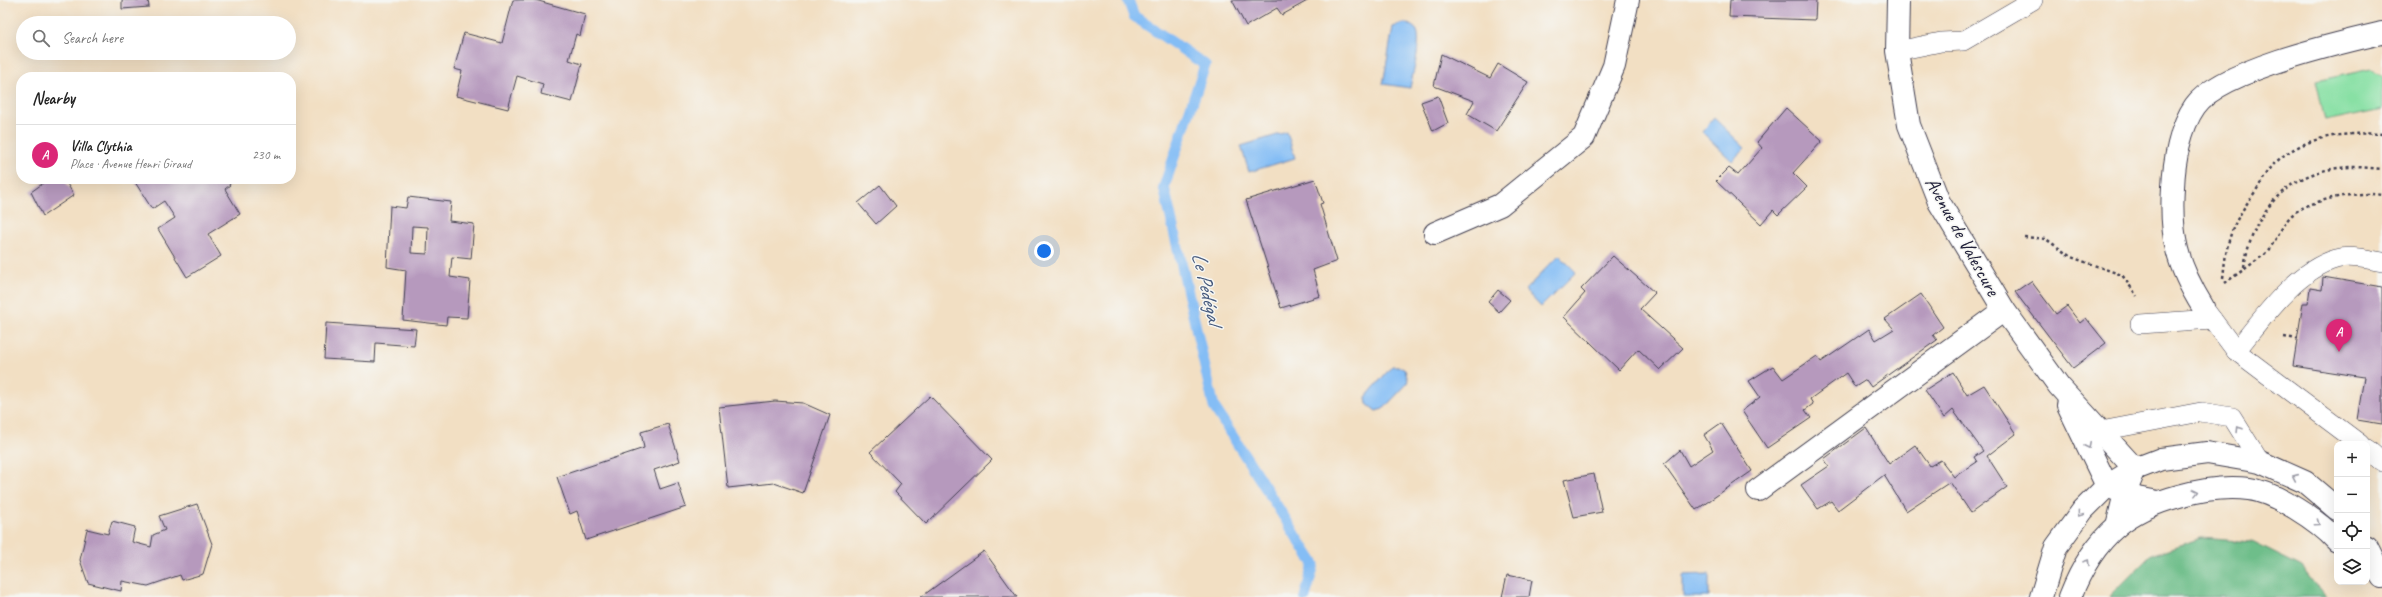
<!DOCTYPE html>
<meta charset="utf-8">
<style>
:root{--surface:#fff;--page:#f6f6f6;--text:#222;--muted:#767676;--line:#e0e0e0;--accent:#db2777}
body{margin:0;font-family:Caveat,sans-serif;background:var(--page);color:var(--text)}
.controls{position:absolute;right:12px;bottom:12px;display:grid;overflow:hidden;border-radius:8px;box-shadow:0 4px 16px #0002}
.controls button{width:36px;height:36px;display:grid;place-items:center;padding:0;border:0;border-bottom:1px solid var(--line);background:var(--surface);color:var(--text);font:20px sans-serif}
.you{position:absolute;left:1044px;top:251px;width:14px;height:14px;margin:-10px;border:3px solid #fff;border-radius:50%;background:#1a73e8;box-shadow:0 0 0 6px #1a73e833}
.badge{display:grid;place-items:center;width:26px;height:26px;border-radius:50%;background:var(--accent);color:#fff;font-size:13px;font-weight:700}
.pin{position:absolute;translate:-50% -33px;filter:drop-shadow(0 1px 2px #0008)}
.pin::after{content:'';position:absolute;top:21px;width:14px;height:12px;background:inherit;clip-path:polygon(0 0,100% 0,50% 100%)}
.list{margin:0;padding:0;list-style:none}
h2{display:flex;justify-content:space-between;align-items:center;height:52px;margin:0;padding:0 16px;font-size:17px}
h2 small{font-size:13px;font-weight:400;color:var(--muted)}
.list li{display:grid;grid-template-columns:26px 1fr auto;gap:12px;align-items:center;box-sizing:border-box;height:60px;padding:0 16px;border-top:1px solid var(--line)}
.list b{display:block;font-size:15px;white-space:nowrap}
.list p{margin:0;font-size:13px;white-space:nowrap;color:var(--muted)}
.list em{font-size:13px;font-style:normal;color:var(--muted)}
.icon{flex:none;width:22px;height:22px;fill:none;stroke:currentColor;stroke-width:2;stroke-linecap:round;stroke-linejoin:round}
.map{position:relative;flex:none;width:2382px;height:597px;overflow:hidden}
.search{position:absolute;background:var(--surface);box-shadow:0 4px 16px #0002;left:16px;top:16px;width:280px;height:44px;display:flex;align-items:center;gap:10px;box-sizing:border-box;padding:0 14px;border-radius:22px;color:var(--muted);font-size:15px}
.panel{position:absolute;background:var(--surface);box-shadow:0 4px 16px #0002;left:16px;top:72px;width:280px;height:112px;border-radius:16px}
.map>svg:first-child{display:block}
.green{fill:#88e0a4;stroke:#558170}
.forest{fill:#6ebe8a;stroke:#487062}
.water{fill:#84bdf5;stroke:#537098}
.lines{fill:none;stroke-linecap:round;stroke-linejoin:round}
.stream{stroke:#84bdf5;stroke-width:11}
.building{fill:#b699bd;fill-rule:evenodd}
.lane-casing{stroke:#413e4f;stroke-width:20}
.street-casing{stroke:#413e4f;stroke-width:24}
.secondary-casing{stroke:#413e4f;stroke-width:24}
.path{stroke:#413e4f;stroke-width:2.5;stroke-dasharray:3 3;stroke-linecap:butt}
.lane{stroke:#fff;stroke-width:19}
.street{stroke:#fff;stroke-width:22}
.secondary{stroke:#fff;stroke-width:22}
.oneway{stroke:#9c9ca7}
.labels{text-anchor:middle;stroke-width:3;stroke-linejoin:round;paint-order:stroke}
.street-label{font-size:20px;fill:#22223b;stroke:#f6f6f2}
.water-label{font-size:21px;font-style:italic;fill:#44587c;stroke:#f6f6f2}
</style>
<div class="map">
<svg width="2382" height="597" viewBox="0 0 2382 597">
<rect width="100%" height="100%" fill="#f6f6f2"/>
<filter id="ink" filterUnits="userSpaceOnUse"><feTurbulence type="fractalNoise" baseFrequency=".025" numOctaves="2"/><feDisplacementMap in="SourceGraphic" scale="8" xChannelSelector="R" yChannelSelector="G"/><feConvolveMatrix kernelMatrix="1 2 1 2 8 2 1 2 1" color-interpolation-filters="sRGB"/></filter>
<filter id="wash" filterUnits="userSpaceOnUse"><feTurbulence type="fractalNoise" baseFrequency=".012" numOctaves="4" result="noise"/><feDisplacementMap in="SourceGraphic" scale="16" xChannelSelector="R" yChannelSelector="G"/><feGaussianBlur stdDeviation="0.9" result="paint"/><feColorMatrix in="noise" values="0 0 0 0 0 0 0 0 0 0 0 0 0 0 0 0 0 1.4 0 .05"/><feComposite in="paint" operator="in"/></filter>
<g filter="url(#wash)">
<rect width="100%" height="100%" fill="#f2dfc3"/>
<path class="green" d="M 2371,69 L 2382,76 L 2382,109 L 2325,121 L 2316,81 Z"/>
<path class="forest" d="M 2201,538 L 2252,542 L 2302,567 L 2326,597 L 2109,597 L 2151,555 Z"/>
<g class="water">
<path d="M 1404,23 C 1409,24 1415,27 1417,31 C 1422,41 1412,77 1410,88 L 1383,84 L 1393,27 Z"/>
<path d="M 1714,118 L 1745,148 L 1732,161 L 1702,132 Z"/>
<path d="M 1287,132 L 1295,158 L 1249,172 L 1241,146 Z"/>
<path d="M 1559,255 L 1576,272 L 1541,307 L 1525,290 Z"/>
<path d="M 1392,366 L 1398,366 L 1405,370 L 1408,379 L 1407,384 L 1383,409 L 1376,411 L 1367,404 L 1366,397 Z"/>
<path d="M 1709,574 L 1709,597 L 1683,597 L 1683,575 Z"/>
</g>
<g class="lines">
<path class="stream" d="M 1128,0 L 1134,16 L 1205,65 L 1164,187 L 1214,407 L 1314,564 L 1305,597"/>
</g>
<g id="blocks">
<g class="building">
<path d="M 122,0 L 148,0 L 149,7 L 122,9 Z"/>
<path d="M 513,0 L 535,0 L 585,14 L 580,36 L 576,34 L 569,60 L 582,64 L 572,102 L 541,94 L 543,84 L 517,76 L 508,109 L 456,96 L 462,71 L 454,69 L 464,33 L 502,43 Z"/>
<path d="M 1232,0 L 1309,0 L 1282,15 L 1277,8 L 1246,26 Z"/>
<path d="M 1730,0 L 1816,0 L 1815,20 L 1729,17 Z"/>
<path d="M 1441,54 L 1490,78 L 1498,64 L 1528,82 L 1496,131 L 1467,114 L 1474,101 L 1434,86 Z"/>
<path d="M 1438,96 L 1448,123 L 1433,131 L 1421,102 Z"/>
<path d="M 1786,108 L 1822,141 L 1793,173 L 1807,187 L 1778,215 L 1773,210 L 1761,224 L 1716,181 L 1729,168 L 1738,175 L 1762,148 L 1757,142 Z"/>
<path d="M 49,179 L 64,179 L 74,195 L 43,216 L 31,192 Z"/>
<path d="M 133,179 L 226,179 L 230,185 L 225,189 L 240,214 L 208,234 L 221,256 L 187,277 L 158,229 L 175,218 L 164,201 L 152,209 Z"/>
<path d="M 1315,179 L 1323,203 L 1320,204 L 1337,261 L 1313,270 L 1320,296 L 1281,308 L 1246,200 Z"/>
<path d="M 880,185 L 896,206 L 876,224 L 858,203 Z"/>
<path d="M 408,197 L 451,202 L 449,221 L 474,224 L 471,259 L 452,257 L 450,277 L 470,280 L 467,318 L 447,317 L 446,325 L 403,320 L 406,270 L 387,267 L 390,206 L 406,208 ZM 412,226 L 428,227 L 427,254 L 411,253 Z"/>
<path d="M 1613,256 L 1655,293 L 1640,309 L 1683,348 L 1660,370 L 1638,349 L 1619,370 L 1564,317 L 1585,293 L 1581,289 Z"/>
<path d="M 2323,277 L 2382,287 L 2382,424 L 2357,420 L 2364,377 L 2293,366 L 2303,303 L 2308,303 L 2310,288 L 2322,290 Z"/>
<path d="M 2031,281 L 2056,314 L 2067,306 L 2080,323 L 2086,318 L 2106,343 L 2073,368 L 2015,292 Z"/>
<path d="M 1498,290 L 1510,300 L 1499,312 L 1488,302 Z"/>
<path d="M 1921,294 L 1943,327 L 1933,335 L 1937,340 L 1871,387 L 1866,380 L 1855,387 L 1846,373 L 1810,399 L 1813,404 L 1805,410 L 1811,418 L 1767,448 L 1742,411 L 1760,397 L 1749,381 L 1773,366 L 1783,379 L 1817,356 L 1821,362 L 1869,329 L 1876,340 L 1894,329 L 1885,319 Z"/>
<path d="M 326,323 L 416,329 L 414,346 L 376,343 L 375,362 L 324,359 Z"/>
<path d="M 1953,372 L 1967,395 L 1984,385 L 2016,434 L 1987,456 L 2007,487 L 1971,513 L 1950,482 L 1906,511 L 1884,475 L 1838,510 L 1831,501 L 1818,509 L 1801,485 L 1829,466 L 1824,459 L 1866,428 L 1889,464 L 1915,445 L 1930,466 L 1941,460 L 1954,477 L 1977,462 L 1974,457 L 1983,451 L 1953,410 L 1944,418 L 1925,390 Z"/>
<path d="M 930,396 L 992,460 L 926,524 L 895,492 L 901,484 L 870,452 Z"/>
<path d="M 775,401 L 803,403 L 830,415 L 803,493 L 774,483 L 728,488 L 719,407 Z"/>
<path d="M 1721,423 L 1752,471 L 1696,510 L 1664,464 L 1680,450 L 1689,466 L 1713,450 L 1704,435 Z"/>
<path d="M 668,424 L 680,461 L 654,470 L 660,489 L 678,483 L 686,507 L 586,540 L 577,511 L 570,514 L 557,477 L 644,448 L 641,432 Z"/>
<path d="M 1594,474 L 1602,512 L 1574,517 L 1564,480 Z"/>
<path d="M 197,504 L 212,544 L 203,574 L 182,580 L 180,575 L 148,586 L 122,581 L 121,591 L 88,583 L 80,560 L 87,529 L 108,534 L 112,521 L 135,527 L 132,542 L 151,547 L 153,535 L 165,530 L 159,516 Z"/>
<path d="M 984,551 L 1017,597 L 921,597 L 958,570 Z"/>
<path d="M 1507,575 L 1532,580 L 1529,597 L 1502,597 Z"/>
</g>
</g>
</g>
<g filter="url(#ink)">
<use href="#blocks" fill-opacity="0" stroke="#413e4f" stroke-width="1"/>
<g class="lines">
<g class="lane-casing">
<g id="lane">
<path d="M 1897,51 L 1941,42 L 1963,41 L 2033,0"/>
<path d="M 2203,307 L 2236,351 L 2360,444"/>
<path d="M 2140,324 L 2212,319"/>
<path d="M 2236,351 C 2262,319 2295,271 2336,259 C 2350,255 2368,259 2382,262"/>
<path d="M 2101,431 L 2201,412 L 2232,417 L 2260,462"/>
<path d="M 2367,449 L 2382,462"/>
</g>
</g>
<g class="street-casing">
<g id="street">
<path d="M 1898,0 L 1897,51 L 1909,125 L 1939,202 L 2004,310 L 2059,386 L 2135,469 L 2125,493 L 2117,526"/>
<path d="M 1435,233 L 1500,205 L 1584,137 L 1614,66 L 1628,0"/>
<path d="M 2203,307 C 2177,265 2170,237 2173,187 C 2174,162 2180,127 2195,106 C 2220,70 2339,43 2382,33"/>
<path d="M 2068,405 L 2107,486"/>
<path d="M 1758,490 L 2004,310"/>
</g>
</g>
<g class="secondary-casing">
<g id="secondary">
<path d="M 2107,486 L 2137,498 L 2158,502"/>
<path d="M 2367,547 L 2382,577"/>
<path d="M 2041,597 L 2056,547 L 2083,510 L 2107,486 L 2135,469 L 2161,459 L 2207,453 L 2260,462 L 2305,482 L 2337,509"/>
<path d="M 2070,597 C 2080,571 2095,545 2117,526 C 2147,500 2209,484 2249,489 C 2275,492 2319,521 2337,541"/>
</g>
</g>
<g class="path">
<path d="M 2024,237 L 2046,239 L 2071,257 L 2122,275 L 2137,296"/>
<path d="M 2244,267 C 2253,210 2290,168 2352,167 C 2362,167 2372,168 2382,169"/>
<path d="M 2223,278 C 2227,238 2231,225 2255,192 C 2261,183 2267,172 2274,164 C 2302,136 2344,132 2382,134"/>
<path d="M 2225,283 C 2235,275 2264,257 2269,249 C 2278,238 2281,226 2291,216 C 2308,199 2359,191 2382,195"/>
<path d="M 2284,337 L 2298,339"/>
</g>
<use href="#lane" class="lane"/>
<use href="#street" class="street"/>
<use href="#secondary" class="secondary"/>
</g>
<defs><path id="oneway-chevron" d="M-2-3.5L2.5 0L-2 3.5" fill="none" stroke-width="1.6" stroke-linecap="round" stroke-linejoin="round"/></defs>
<g class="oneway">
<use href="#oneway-chevron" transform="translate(2239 429) rotate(-122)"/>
<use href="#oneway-chevron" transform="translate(2088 446) rotate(64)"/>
<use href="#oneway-chevron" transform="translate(2295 477) rotate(-156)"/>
<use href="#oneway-chevron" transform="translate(2196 492) rotate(-14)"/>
<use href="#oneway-chevron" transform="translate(2080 514) rotate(127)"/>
<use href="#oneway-chevron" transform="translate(2317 523) rotate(35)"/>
<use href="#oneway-chevron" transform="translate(2087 562) rotate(-58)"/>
</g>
</g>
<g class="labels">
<g class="street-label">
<text transform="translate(1963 236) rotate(61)" y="7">Avenue de Valescure</text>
</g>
<g class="water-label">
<text transform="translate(1207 288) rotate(77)" y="7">Le Pédégal</text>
</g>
</g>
</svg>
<div class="controls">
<button>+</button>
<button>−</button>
<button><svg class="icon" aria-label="locate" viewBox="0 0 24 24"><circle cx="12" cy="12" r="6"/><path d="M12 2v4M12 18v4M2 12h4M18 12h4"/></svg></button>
<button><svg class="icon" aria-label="layers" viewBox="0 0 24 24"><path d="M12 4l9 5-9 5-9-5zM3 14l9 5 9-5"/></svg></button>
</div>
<div class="you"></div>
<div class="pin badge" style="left:2339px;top:352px">A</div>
<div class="search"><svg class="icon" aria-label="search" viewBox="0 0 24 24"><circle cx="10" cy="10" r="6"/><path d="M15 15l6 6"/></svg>Search here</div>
<section class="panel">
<h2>Nearby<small></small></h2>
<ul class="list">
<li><span class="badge">A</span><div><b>Villa Clythia</b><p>Place · Avenue Henri Giraud</p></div><em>230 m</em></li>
</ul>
</section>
</div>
